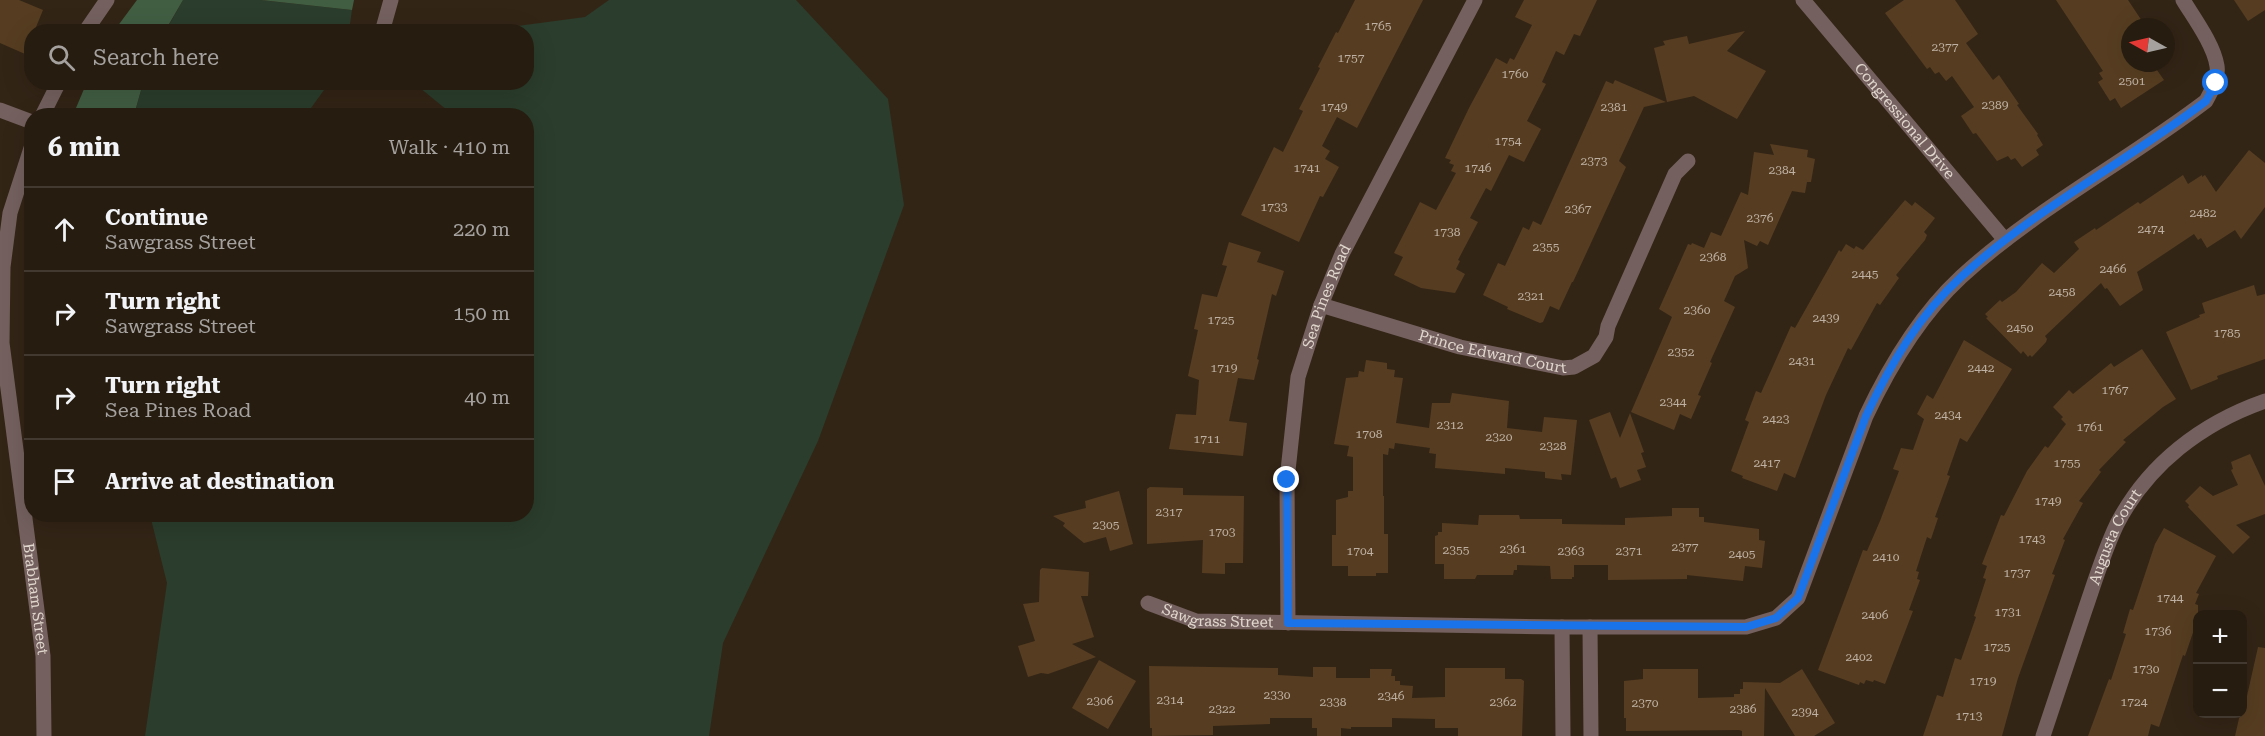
<!DOCTYPE html>
<meta charset="utf-8">
<style>
:root{--surface:#261c10;--page:#2e2519;--text:#f1f3f6;--muted:#a4a19f;--line:#423a30}
body{margin:0;font-family:"Roboto Serif",serif;background:var(--page);color:var(--text)}
.controls{position:absolute;right:18px;bottom:18px;display:grid;overflow:hidden;border-radius:12px;box-shadow:0 6px 24px #0002}
.controls button{width:54px;height:54px;display:grid;place-items:center;padding:0;border:0;border-bottom:2px solid var(--line);background:var(--surface);color:var(--text);font:30px sans-serif}
.compass{position:absolute;left:2121px;top:18px;width:54px;height:54px;border-radius:50%;background:var(--surface);box-shadow:0 6px 24px #0002;rotate:278deg}
.stop{position:absolute;width:18px;height:18px;margin:-14px;border:4px solid #1a73e8;border-radius:50%;background:#fff}
.stop.end{background:#1a73e8;border-color:#fff;box-shadow:0 2px 6px #0008}
.list{margin:0;padding:0;list-style:none}
h2{display:flex;justify-content:space-between;align-items:center;height:78px;margin:0;padding:0 24px;font-size:26px}
h2 small{font-size:20px;font-weight:400;color:var(--muted)}
.list li{display:grid;grid-template-columns:39px 1fr auto;gap:18px;align-items:center;box-sizing:border-box;height:84px;padding:0 24px;border-top:2px solid var(--line)}
.list b{display:block;font-size:22px;white-space:nowrap}
.list p{margin:0;font-size:20px;white-space:nowrap;color:var(--muted)}
.list em{font-size:20px;font-style:normal;color:var(--muted)}
.icon{flex:none;width:33px;height:33px;fill:none;stroke:currentColor;stroke-width:2;stroke-linecap:round;stroke-linejoin:round}
.map{position:relative;flex:none;width:2265px;height:736px;overflow:hidden}
.search{position:absolute;background:var(--surface);box-shadow:0 6px 24px #0002;left:24px;top:24px;width:510px;height:66px;display:flex;align-items:center;gap:15px;box-sizing:border-box;padding:0 21px;border-radius:24px;color:var(--muted);font-size:22px}
.panel{position:absolute;background:var(--surface);box-shadow:0 6px 24px #0002;left:24px;top:108px;width:510px;height:414px;border-radius:24px}
.map>svg:first-child{display:block}
.green{fill:#2b3d2c}
.forest{fill:#415e43}
.building{fill:#563d21}
.lines{fill:none;stroke-linecap:round;stroke-linejoin:round}
.minor{stroke:#74615f;stroke-width:15}
.route{stroke:#1a73e8;stroke-width:8}
.labels{text-anchor:middle;stroke-width:6;stroke-linejoin:round;paint-order:stroke}
.number-label{font-size:12px;fill:#beb0a3}
.street-label{font-size:15px;fill:#e1d7ce;stroke:#160f09}
</style>
<div class="map">
<svg width="2265" height="736" viewBox="0 0 2265 736">
<rect width="100%" height="100%" fill="#332516"/>
<g class="green">
<path d="M 183,0 L 261,0 L 352,10 L 349,31 L 165,32 Z"/>
<path d="M 609,0 L 796,0 L 888,99 L 904,205 L 818,441 L 723,643 L 709,736 L 145,736 L 167,583 L 150,515 L 526,514 L 526,116 L 453,115 L 414,83 L 526,82 L 526,32 L 480,31 L 585,17 Z"/>
<path d="M 143,83 L 329,83 L 306,115 L 134,116 Z"/>
</g>
<g class="forest">
<path d="M 137,0 L 183,0 L 165,31 L 114,31 Z"/>
<path d="M 261,0 L 354,0 L 352,10 Z"/>
<path d="M 87,82 L 143,83 L 134,115 L 73,115 Z"/>
</g>
<g class="building">
<path d="M 0,0 L 19,0 L 43,10 L 34,32 L 32,32 L 32,39 L 25,54 L 0,43 Z"/>
<path d="M 1355,0 L 1423,0 L 1357,128 L 1337,117 L 1322,146 L 1330,151 L 1325,159 L 1339,167 L 1323,197 L 1320,196 L 1299,242 L 1241,215 L 1274,147 L 1283,152 L 1303,111 L 1299,109 L 1320,68 L 1318,67 L 1336,32 L 1338,33 Z"/>
<path d="M 1524,0 L 1597,0 L 1580,36 L 1574,34 L 1564,55 L 1556,51 L 1542,82 L 1546,84 L 1527,121 L 1541,129 L 1524,162 L 1509,155 L 1491,191 L 1486,188 L 1470,218 L 1478,222 L 1458,260 L 1460,261 L 1456,269 L 1465,274 L 1455,293 L 1421,288 L 1394,275 L 1403,257 L 1394,253 L 1420,202 L 1436,210 L 1456,173 L 1451,171 L 1454,165 L 1449,163 L 1451,160 L 1445,158 L 1469,108 L 1496,58 L 1507,64 L 1510,58 L 1514,60 L 1532,25 L 1515,17 Z"/>
<path d="M 1904,0 L 1955,0 L 1978,34 L 1966,43 L 1993,80 L 1999,75 L 2019,104 L 2017,105 L 2038,134 L 2037,135 L 2043,145 L 2036,150 L 2039,155 L 2022,167 L 2015,158 L 2011,160 L 2008,156 L 1997,161 L 1976,133 L 1973,134 L 1961,116 L 1974,107 L 1952,76 L 1946,81 L 1939,72 L 1935,74 L 1930,67 L 1927,69 L 1885,13 Z"/>
<path d="M 2056,0 L 2128,0 L 2146,27 L 2130,27 L 2130,63 L 2152,63 L 2164,80 L 2121,108 L 2115,98 L 2110,101 L 2098,82 L 2103,79 L 2099,73 L 2103,71 Z"/>
<path d="M 2234,0 L 2265,0 L 2265,10 L 2248,21 Z"/>
<path d="M 1745,31 L 1727,51 L 1766,71 L 1737,119 L 1694,96 L 1667,102 L 1654,48 L 1665,45 L 1663,41 L 1687,36 L 1689,44 Z"/>
<path d="M 1615,80 L 1666,102 L 1644,107 L 1619,161 L 1626,167 L 1573,282 L 1572,282 L 1559,310 L 1550,306 L 1543,322 L 1540,323 L 1507,309 L 1508,307 L 1483,295 L 1498,263 L 1505,266 L 1523,227 L 1529,230 L 1533,221 L 1541,225 L 1606,81 L 1613,84 Z"/>
<path d="M 1770,144 L 1808,150 L 1807,157 L 1815,159 L 1811,182 L 1807,182 L 1805,193 L 1792,191 L 1768,245 L 1760,241 L 1757,246 L 1744,240 L 1748,268 L 1735,276 L 1724,301 L 1735,307 L 1710,362 L 1712,363 L 1698,395 L 1701,396 L 1691,419 L 1680,414 L 1674,430 L 1631,412 L 1672,317 L 1659,309 L 1688,244 L 1691,245 L 1692,243 L 1704,248 L 1711,232 L 1721,236 L 1741,192 L 1748,195 L 1754,152 L 1774,155 Z"/>
<path d="M 2249,150 L 2265,163 L 2265,207 L 2241,239 L 2235,230 L 2207,248 L 2201,238 L 2198,240 L 2194,234 L 2137,272 L 2143,290 L 2120,306 L 2107,288 L 2105,289 L 2101,283 L 2045,336 L 2047,339 L 2046,342 L 2032,357 L 2030,355 L 2028,357 L 2023,351 L 2021,354 L 1986,318 L 1988,317 L 1985,314 L 2000,300 L 2002,302 L 2016,292 L 2042,263 L 2054,273 L 2079,249 L 2074,242 L 2095,228 L 2096,230 L 2138,202 L 2140,204 L 2183,175 L 2188,184 L 2202,175 L 2202,177 L 2205,175 L 2216,192 Z"/>
<path d="M 1905,200 L 1912,206 L 1915,202 L 1935,218 L 1924,232 L 1927,235 L 1925,240 L 1896,275 L 1899,278 L 1880,305 L 1877,303 L 1851,350 L 1848,348 L 1826,395 L 1795,478 L 1784,473 L 1777,491 L 1742,478 L 1743,476 L 1731,471 L 1749,422 L 1745,420 L 1756,391 L 1761,393 L 1791,326 L 1795,328 L 1839,250 L 1841,252 L 1846,244 L 1854,249 L 1856,246 L 1863,250 Z"/>
<path d="M 1229,242 L 1261,252 L 1257,262 L 1284,271 L 1276,296 L 1272,294 L 1257,359 L 1259,360 L 1254,380 L 1238,378 L 1229,421 L 1247,423 L 1243,456 L 1169,449 L 1176,414 L 1196,415 L 1199,380 L 1188,376 L 1198,330 L 1194,329 L 1202,294 L 1217,297 L 1227,266 L 1222,265 Z"/>
<path d="M 2254,285 L 2257,296 L 2265,294 L 2265,359 L 2217,376 L 2218,379 L 2191,390 L 2166,332 L 2200,317 L 2199,315 L 2205,313 L 2202,303 Z"/>
<path d="M 1964,340 L 2012,369 L 1967,442 L 1960,438 L 1947,475 L 1950,476 L 1935,517 L 1938,518 L 1931,539 L 1927,537 L 1916,571 L 1919,572 L 1917,579 L 1920,580 L 1909,610 L 1913,611 L 1885,684 L 1874,680 L 1873,682 L 1866,680 L 1864,684 L 1860,682 L 1859,685 L 1818,670 L 1863,550 L 1867,551 L 1880,521 L 1899,471 L 1893,469 L 1901,448 L 1913,450 L 1924,419 L 1917,414 L 1927,395 L 1933,399 Z"/>
<path d="M 2142,349 L 2176,399 L 2163,407 L 2123,440 L 2126,442 L 2099,470 L 2101,472 L 2079,501 L 2083,503 L 2063,539 L 2065,540 L 2052,574 L 2055,575 L 2018,678 L 2002,736 L 1923,736 L 1937,695 L 1943,697 L 1955,658 L 1961,660 L 1976,617 L 1974,616 L 1986,579 L 1983,578 L 1987,566 L 1982,564 L 2001,515 L 2004,516 L 2027,471 L 2045,446 L 2048,448 L 2066,424 L 2061,419 L 2063,417 L 2053,407 L 2069,390 L 2073,394 L 2111,363 L 2114,367 Z"/>
<path d="M 1366,360 L 1387,363 L 1387,369 L 1395,370 L 1394,377 L 1403,378 L 1396,423 L 1429,428 L 1432,403 L 1450,403 L 1452,393 L 1509,401 L 1507,428 L 1542,432 L 1544,417 L 1577,420 L 1571,475 L 1561,474 L 1562,480 L 1545,478 L 1545,472 L 1505,468 L 1505,474 L 1435,468 L 1436,454 L 1429,453 L 1430,448 L 1395,443 L 1394,449 L 1389,448 L 1388,455 L 1383,454 L 1383,496 L 1384,496 L 1384,534 L 1388,534 L 1388,573 L 1376,573 L 1376,576 L 1348,576 L 1348,566 L 1332,566 L 1332,535 L 1336,535 L 1336,500 L 1348,497 L 1348,491 L 1353,491 L 1353,457 L 1347,456 L 1349,446 L 1334,444 L 1346,378 L 1358,377 L 1359,371 L 1364,372 Z"/>
<path d="M 1610,412 L 1620,438 L 1630,413 L 1644,452 L 1641,453 L 1646,467 L 1637,470 L 1641,480 L 1620,488 L 1616,477 L 1611,479 L 1589,420 Z"/>
<path d="M 2250,454 L 2265,486 L 2265,514 L 2236,525 L 2250,537 L 2233,554 L 2188,507 L 2189,505 L 2185,501 L 2200,486 L 2213,496 L 2238,485 L 2231,470 L 2233,469 L 2231,462 Z"/>
<path d="M 1150,487 L 1183,488 L 1183,495 L 1244,496 L 1243,563 L 1225,563 L 1225,574 L 1202,573 L 1203,540 L 1147,544 L 1147,489 Z"/>
<path d="M 1119,491 L 1133,544 L 1110,551 L 1106,537 L 1084,543 L 1063,526 L 1065,523 L 1053,516 L 1086,508 L 1085,501 Z"/>
<path d="M 1672,508 L 1699,508 L 1699,517 L 1704,517 L 1704,522 L 1759,529 L 1759,540 L 1765,541 L 1762,568 L 1745,566 L 1743,581 L 1687,575 L 1687,579 L 1608,580 L 1608,565 L 1574,565 L 1574,577 L 1572,577 L 1572,579 L 1551,579 L 1550,566 L 1517,565 L 1517,570 L 1514,570 L 1513,575 L 1477,575 L 1475,579 L 1444,579 L 1444,564 L 1435,564 L 1435,536 L 1438,535 L 1438,532 L 1442,532 L 1442,523 L 1478,525 L 1479,515 L 1519,515 L 1520,519 L 1562,519 L 1562,524 L 1625,525 L 1625,518 L 1672,516 Z"/>
<path d="M 2164,528 L 2216,556 L 2196,593 L 2199,594 L 2195,604 L 2198,605 L 2198,618 L 2185,656 L 2183,655 L 2159,727 L 2151,724 L 2148,736 L 2088,736 L 2109,679 L 2111,680 L 2126,634 L 2123,633 L 2130,609 L 2133,610 L 2155,544 Z"/>
<path d="M 1042,568 L 1089,572 L 1088,596 L 1081,596 L 1094,637 L 1072,644 L 1096,657 L 1048,674 L 1041,673 L 1028,677 L 1018,646 L 1035,641 L 1023,604 L 1039,602 L 1040,570 Z"/>
<path d="M 2258,647 L 2265,648 L 2265,736 L 2235,736 L 2240,714 L 2242,714 L 2242,695 L 2247,696 Z"/>
<path d="M 1099,660 L 1136,681 L 1108,729 L 1072,708 Z"/>
<path d="M 1149,666 L 1278,668 L 1278,675 L 1313,677 L 1313,667 L 1336,667 L 1336,678 L 1370,678 L 1370,669 L 1392,669 L 1391,676 L 1395,676 L 1395,681 L 1400,681 L 1400,685 L 1413,686 L 1412,698 L 1445,697 L 1445,668 L 1505,668 L 1505,679 L 1521,679 L 1524,681 L 1522,736 L 1458,736 L 1458,728 L 1435,728 L 1435,719 L 1392,718 L 1392,727 L 1351,727 L 1351,729 L 1341,728 L 1341,736 L 1317,736 L 1317,728 L 1312,728 L 1312,718 L 1270,718 L 1270,724 L 1213,726 L 1213,735 L 1152,736 L 1152,728 L 1150,728 Z"/>
<path d="M 1643,669 L 1698,669 L 1698,698 L 1734,697 L 1734,694 L 1740,694 L 1740,689 L 1743,689 L 1743,682 L 1780,683 L 1802,669 L 1835,723 L 1814,736 L 1795,736 L 1765,688 L 1764,736 L 1742,736 L 1742,731 L 1739,730 L 1626,731 L 1626,718 L 1624,718 L 1624,681 L 1643,679 Z"/>
</g>
<g class="lines">
<g class="minor">
<path id="s1" d="M 1803,0 L 2005,240"/>
<path d="M 85,32 L 107,0"/>
<path d="M 382,32 L 391,0"/>
<path d="M 0,110 L 32,122"/>
<path d="M 42,116 L 59,82"/>
<path id="s2" d="M 32,145 L 10,213 L 3,267 L 2,343 L 43,656 L 44,736"/>
<path id="s3" d="M 1321,305 L 1460,347 L 1563,368 L 1574,367 L 1594,356 L 1606,337 L 1608,326 L 1675,174 L 1688,161"/>
<path id="s4" d="M 1148,603 L 1196,621 L 1562,627 L 1746,627 L 1776,618 L 1798,598 L 1866,416 C 1890,365 1920,315 1961,277 C 2035,209 2126,162 2206,101 C 2211,91 2219,79 2217,66 C 2214,45 2194,18 2183,0"/>
<path id="s5" d="M 1288,623 L 1287,480 L 1298,377 L 1321,305 L 1342,254 L 1475,0"/>
<path d="M 1562,627 L 1563,736"/>
<path d="M 1590,627 L 1591,736"/>
<path id="s6" d="M 2043,736 C 2057,694 2071,652 2085,610 C 2095,581 2104,551 2117,524 C 2148,464 2202,423 2265,401"/>
</g>
</g>
<g class="lines">
<path class="route" d="M 1287,480 L 1288,623 L 1746,627 L 1776,618 L 1798,598 L 1866,416 C 1890,365 1919,315 1961,277 C 2035,209 2126,162 2206,101 L 2216,83"/>
</g>
<g class="labels">
<g class="number-label">
<text x="1378" y="30">1765</text>
<text x="1945" y="51">2377</text>
<text x="1351" y="62">1757</text>
<text x="1515" y="78">1760</text>
<text x="2132" y="85">2501</text>
<text x="1995" y="109">2389</text>
<text x="1334" y="111">1749</text>
<text x="1614" y="111">2381</text>
<text x="1508" y="145">1754</text>
<text x="1594" y="165">2373</text>
<text x="1307" y="172">1741</text>
<text x="1478" y="172">1746</text>
<text x="1782" y="174">2384</text>
<text x="1274" y="211">1733</text>
<text x="1578" y="213">2367</text>
<text x="2203" y="217">2482</text>
<text x="1760" y="222">2376</text>
<text x="2151" y="233">2474</text>
<text x="1447" y="236">1738</text>
<text x="1546" y="251">2355</text>
<text x="1713" y="261">2368</text>
<text x="2113" y="273">2466</text>
<text x="1865" y="278">2445</text>
<text x="2062" y="296">2458</text>
<text x="1531" y="300">2321</text>
<text x="1697" y="314">2360</text>
<text x="1826" y="322">2439</text>
<text x="1221" y="324">1725</text>
<text x="2020" y="332">2450</text>
<text x="2227" y="337">1785</text>
<text x="1681" y="356">2352</text>
<text x="1802" y="365">2431</text>
<text x="1224" y="372">1719</text>
<text x="1981" y="372">2442</text>
<text x="2115" y="394">1767</text>
<text x="1673" y="406">2344</text>
<text x="1948" y="419">2434</text>
<text x="1776" y="423">2423</text>
<text x="1450" y="429">2312</text>
<text x="2090" y="431">1761</text>
<text x="1369" y="438">1708</text>
<text x="1499" y="441">2320</text>
<text x="1207" y="443">1711</text>
<text x="1553" y="450">2328</text>
<text x="1767" y="467">2417</text>
<text x="2067" y="467">1755</text>
<text x="2048" y="505">1749</text>
<text x="1169" y="516">2317</text>
<text x="1106" y="529">2305</text>
<text x="1222" y="536">1703</text>
<text x="2032" y="543">1743</text>
<text x="1685" y="551">2377</text>
<text x="1513" y="553">2361</text>
<text x="1456" y="554">2355</text>
<text x="1360" y="555">1704</text>
<text x="1571" y="555">2363</text>
<text x="1629" y="555">2371</text>
<text x="1742" y="558">2405</text>
<text x="1886" y="561">2410</text>
<text x="2017" y="577">1737</text>
<text x="2170" y="602">1744</text>
<text x="2008" y="616">1731</text>
<text x="1875" y="619">2406</text>
<text x="2158" y="635">1736</text>
<text x="1997" y="651">1725</text>
<text x="1859" y="661">2402</text>
<text x="2146" y="673">1730</text>
<text x="1983" y="685">1719</text>
<text x="1277" y="699">2330</text>
<text x="1391" y="700">2346</text>
<text x="1170" y="704">2314</text>
<text x="1100" y="705">2306</text>
<text x="1333" y="706">2338</text>
<text x="1503" y="706">2362</text>
<text x="2134" y="706">1724</text>
<text x="1645" y="707">2370</text>
<text x="1222" y="713">2322</text>
<text x="1743" y="713">2386</text>
<text x="1805" y="716">2394</text>
<text x="1969" y="720">1713</text>
</g>
<g class="street-label">
<text dy="5" stroke="none"><textPath href="#s1" startOffset="158">Congressional Drive</textPath></text>
<text dy="5" stroke="none"><textPath href="#s5" startOffset="332">Sea Pines Road</textPath></text>
<text dy="5" stroke="none"><textPath href="#s3" startOffset="178">Prince Edward Court</textPath></text>
<text dy="5" stroke="none"><textPath href="#s6" startOffset="212">Augusta Court</textPath></text>
<text dy="5" stroke="none"><textPath href="#s2" startOffset="460">Brabham Street</textPath></text>
<text dy="5" stroke="none"><textPath href="#s4" startOffset="72">Sawgrass Street</textPath></text>
</g>
</g>
</svg>
<div class="controls">
<button>+</button>
<button>−</button>
</div>
<svg class="compass" viewBox="-18 -18 36 36"><path d="M0-13l5 13h-10z" fill="#e53935"/><path d="M0 13l5-13h-10z" fill="#a4a19f"/></svg>
<div class="stop" style="left:2216px;top:83px"></div>
<div class="stop end" style="left:1287px;top:480px"></div>
<div class="search"><svg class="icon" aria-label="search" viewBox="0 0 24 24"><circle cx="10" cy="10" r="6"/><path d="M15 15l6 6"/></svg>Search here</div>
<section class="panel">
<h2>6 min<small>Walk · 410 m</small></h2>
<ul class="list">
<li><svg class="icon" aria-label="ahead" viewBox="0 0 24 24"><path d="M12 20V5M6 11l6-6 6 6"/></svg><div><b>Continue</b><p>Sawgrass Street</p></div><em>220 m</em></li>
<li><svg class="icon" aria-label="right" viewBox="0 0 24 24"><path d="M7 20v-9h11M14 6l5 5-5 5"/></svg><div><b>Turn right</b><p>Sawgrass Street</p></div><em>150 m</em></li>
<li><svg class="icon" aria-label="right" viewBox="0 0 24 24"><path d="M7 20v-9h11M14 6l5 5-5 5"/></svg><div><b>Turn right</b><p>Sea Pines Road</p></div><em>40 m</em></li>
<li><svg class="icon" aria-label="arrive" viewBox="0 0 24 24"><path d="M6 21V4h12l-3 4 3 4H6"/></svg><div><b>Arrive at destination</b></div></li>
</ul>
</section>
</div>
